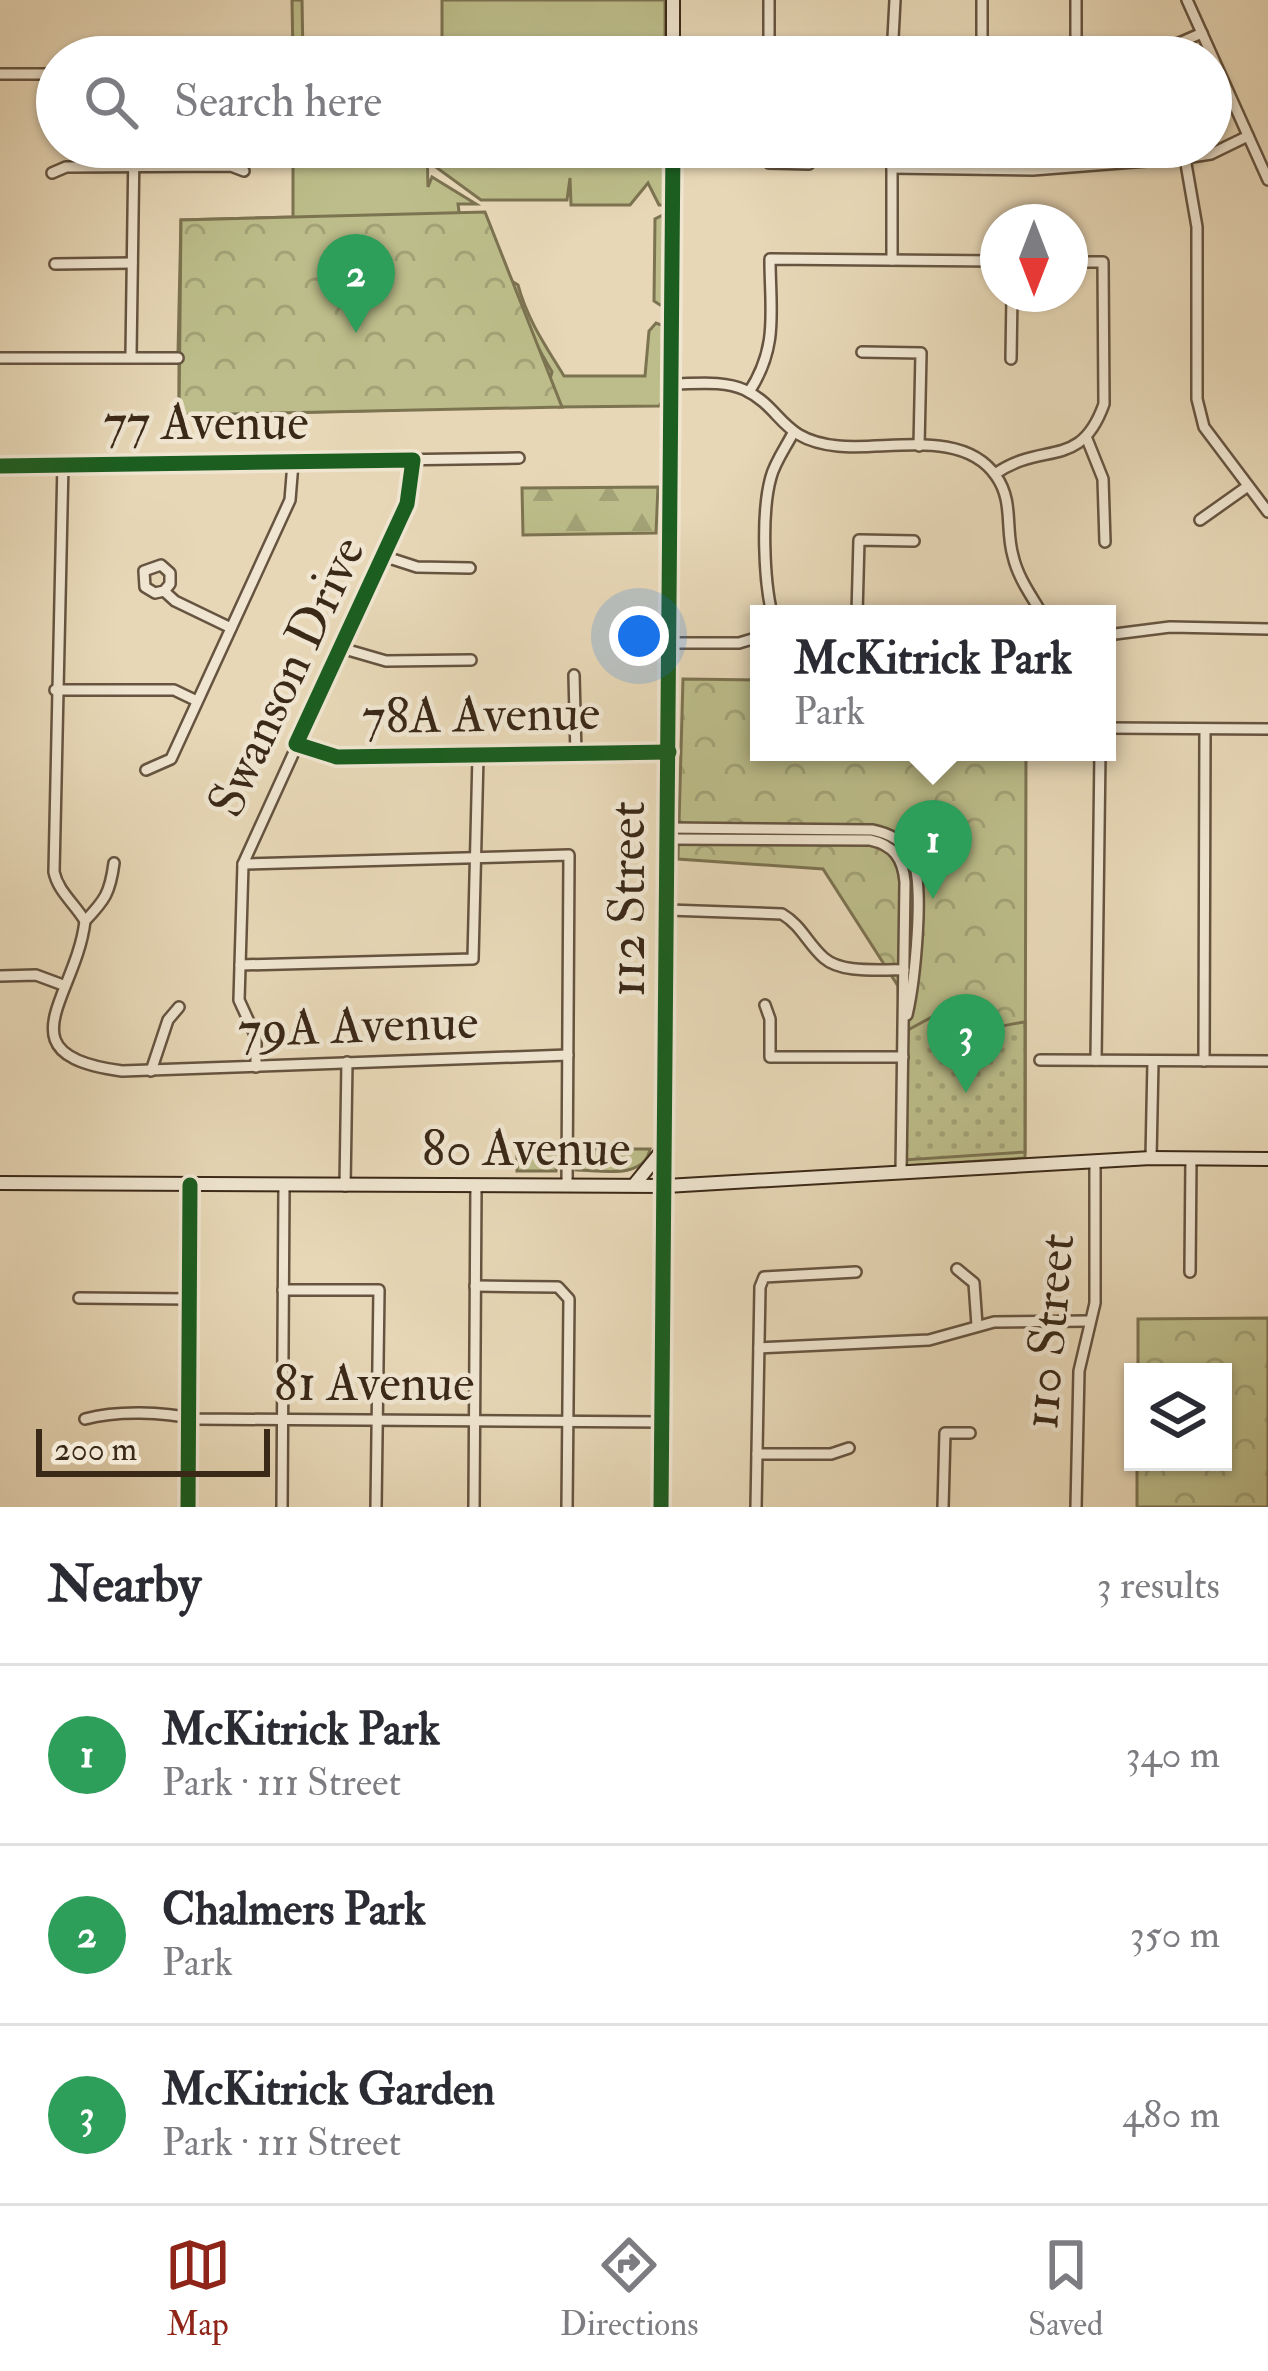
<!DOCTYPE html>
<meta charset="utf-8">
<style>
:root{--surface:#fff;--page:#f2f2f3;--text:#2b2b33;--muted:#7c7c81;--line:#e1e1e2;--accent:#8f2418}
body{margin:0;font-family:"IM FELL Double Pica",serif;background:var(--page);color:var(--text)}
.controls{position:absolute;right:36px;bottom:36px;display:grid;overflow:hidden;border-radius:0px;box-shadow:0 3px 9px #0004}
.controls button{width:108px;height:108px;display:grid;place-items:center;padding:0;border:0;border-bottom:3px solid var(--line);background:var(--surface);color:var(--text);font:60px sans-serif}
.compass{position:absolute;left:980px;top:204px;width:108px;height:108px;border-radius:50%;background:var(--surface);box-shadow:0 3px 9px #0004;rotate:180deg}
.scale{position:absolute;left:36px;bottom:30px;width:234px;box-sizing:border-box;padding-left:12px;border:6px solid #3b2918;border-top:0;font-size:33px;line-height:42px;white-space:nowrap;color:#3b2918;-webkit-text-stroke:9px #efe5d0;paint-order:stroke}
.you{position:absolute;left:639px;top:636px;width:42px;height:42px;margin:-30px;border:9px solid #fff;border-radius:50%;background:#1a73e8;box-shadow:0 0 0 18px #1a73e833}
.badge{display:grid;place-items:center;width:78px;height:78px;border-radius:50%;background:var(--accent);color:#fff;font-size:39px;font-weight:700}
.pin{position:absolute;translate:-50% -99px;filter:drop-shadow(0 3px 6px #0008)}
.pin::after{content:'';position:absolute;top:63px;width:42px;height:36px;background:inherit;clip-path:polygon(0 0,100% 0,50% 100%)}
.popup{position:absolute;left:750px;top:605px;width:366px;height:156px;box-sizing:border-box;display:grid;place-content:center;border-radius:0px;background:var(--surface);filter:drop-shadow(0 3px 9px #0005);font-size:39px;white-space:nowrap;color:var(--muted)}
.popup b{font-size:45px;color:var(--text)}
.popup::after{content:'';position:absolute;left:50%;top:100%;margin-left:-24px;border:24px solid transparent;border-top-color:var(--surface)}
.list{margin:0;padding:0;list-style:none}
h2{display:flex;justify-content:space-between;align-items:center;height:156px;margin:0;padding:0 48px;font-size:51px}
h2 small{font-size:39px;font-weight:400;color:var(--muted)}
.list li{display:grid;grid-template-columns:78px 1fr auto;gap:36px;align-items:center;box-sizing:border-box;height:180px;padding:0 48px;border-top:3px solid var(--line)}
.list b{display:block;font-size:45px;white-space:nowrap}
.list p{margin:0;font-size:39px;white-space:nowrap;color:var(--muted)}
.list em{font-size:39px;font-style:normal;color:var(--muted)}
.icon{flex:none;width:66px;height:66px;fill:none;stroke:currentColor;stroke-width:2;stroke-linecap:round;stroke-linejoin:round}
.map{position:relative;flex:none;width:1268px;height:1507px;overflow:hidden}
.search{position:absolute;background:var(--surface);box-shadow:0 3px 9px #0004;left:36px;right:36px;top:36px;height:132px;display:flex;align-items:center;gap:30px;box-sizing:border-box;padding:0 42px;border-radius:66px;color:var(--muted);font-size:45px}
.sheet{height:696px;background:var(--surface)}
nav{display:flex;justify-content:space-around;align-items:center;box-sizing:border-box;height:168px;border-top:3px solid var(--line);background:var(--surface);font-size:33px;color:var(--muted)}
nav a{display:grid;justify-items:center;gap:6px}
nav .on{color:var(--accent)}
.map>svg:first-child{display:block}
.grass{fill:#bcbd8a;stroke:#7c7351;stroke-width:3}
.forest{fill:url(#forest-firs);stroke:#7c7351;stroke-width:3}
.park{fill:url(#park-crowns);stroke:#7c7351;stroke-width:3}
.garden{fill:url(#garden-dots);stroke:#7c7351;stroke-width:3}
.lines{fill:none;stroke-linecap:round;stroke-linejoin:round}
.street-casing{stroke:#665440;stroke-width:14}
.secondary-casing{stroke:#3b2918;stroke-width:16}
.street{stroke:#efe5d0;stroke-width:9}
.secondary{stroke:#efe5d0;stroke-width:12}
.cycleway-casing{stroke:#efe5d0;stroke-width:22}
.cycleway{stroke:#1b5e20;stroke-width:15}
.labels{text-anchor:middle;stroke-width:9;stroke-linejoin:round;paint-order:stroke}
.street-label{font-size:51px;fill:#3b2918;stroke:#efe5d0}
</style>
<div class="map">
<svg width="1268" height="1507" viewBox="0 0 1268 1507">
<defs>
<pattern id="forest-firs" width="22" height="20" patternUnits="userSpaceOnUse" patternTransform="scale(3)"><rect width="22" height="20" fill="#bcbd8a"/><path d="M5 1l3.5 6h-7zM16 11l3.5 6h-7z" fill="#a2a276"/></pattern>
<pattern id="park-crowns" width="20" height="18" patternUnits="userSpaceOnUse" patternTransform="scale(3)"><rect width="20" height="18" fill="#bcbd8a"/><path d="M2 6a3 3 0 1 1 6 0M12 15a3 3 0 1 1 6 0" fill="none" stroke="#a2a276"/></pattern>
<pattern id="garden-dots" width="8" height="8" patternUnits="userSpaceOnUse" patternTransform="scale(3)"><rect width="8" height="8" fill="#bcbd8a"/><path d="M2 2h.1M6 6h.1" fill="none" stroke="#a2a276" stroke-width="1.8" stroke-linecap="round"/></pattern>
</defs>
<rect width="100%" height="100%" fill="#e7d7b6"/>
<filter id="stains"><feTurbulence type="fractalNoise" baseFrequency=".00167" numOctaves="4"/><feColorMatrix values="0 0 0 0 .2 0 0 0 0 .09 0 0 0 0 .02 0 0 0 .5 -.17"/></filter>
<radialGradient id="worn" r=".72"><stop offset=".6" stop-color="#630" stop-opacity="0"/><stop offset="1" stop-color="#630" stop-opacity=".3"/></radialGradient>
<g class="grass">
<path d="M 292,0 L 302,0 L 303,57 L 293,57 Z"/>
<rect x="442" y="0" width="223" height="57"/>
<path d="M 293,147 L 427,147 L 428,187 L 432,177 L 476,204 L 458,204 L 464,250 L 399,410 L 179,415 L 179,362 L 229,404 L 200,358 L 178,353 L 181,220 L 293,217 Z"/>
<path d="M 431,147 L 665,147 L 664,205 L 659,205 L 648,183 L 630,205 L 571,205 L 570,178 L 567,200 L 481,200 L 433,165 Z"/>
<path d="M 663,215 L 664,304 L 660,305 L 654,301 L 655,219 Z"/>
<path d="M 510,280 L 518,285 C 527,319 545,345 564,376 L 645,376 L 649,331 L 656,323 L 664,326 L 663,401 L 659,406 L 558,407 L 548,386 L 552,372 L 532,337 Z"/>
<path d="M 558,1149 L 556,1171 L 517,1171 L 517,1150 Z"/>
<path d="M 576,1149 L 650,1149 C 644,1180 601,1170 576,1170 Z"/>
</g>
<path class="forest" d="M 658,487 L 656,533 L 523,535 L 522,488 Z"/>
<g class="park">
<path d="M 485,212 L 562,407 L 179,415 L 181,220 Z"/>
<path d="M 683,679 L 759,680 L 759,752 L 1026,752 L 1025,1158 L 904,1166 L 898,986 L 823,869 L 678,859 Z"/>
<path d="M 1268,1318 L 1268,1507 L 1137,1507 L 1137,1462 L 1223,1462 L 1223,1372 L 1138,1372 L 1138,1319 Z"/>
</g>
<path class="garden" d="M 932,1017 L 941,1023 L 943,1032 C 967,1037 1000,1025 1025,1022 L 1025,1152 L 904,1160 L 908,1030 Z"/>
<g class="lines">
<g class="street-casing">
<g id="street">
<path d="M 769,0 L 769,57"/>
<path d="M 1076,0 L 1076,57"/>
<path d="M 1187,0 L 1268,180"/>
<path d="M 982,48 L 982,0"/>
<path d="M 892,57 L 895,0"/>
<path d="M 1147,57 L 1202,33"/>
<path d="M 0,74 L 57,74"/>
<path d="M 769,147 L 769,163 L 809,164"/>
<path d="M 1185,158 L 1197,227 L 1197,399 L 1204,427 L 1268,512"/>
<path d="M 892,168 L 1033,170 L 1185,158 L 1211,154 L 1248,136"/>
<path d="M 984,169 L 984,147"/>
<path d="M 52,173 L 66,167 L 231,166 L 244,171"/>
<path d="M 892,260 L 892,147"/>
<path d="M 55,264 L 132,263"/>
<path d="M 862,352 L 921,353 L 919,446"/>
<path d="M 131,355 L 134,147"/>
<path d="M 0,358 L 178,358"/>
<path d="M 1011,359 L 1012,294"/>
<path d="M 672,384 C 696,384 723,380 745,390 C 784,409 779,440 838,446 C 886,451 963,428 996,476 C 1014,501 1005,529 1013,556 C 1018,578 1031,595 1042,614"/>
<path d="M 749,392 C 779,346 770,311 770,259 L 998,261"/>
<path d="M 1087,439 L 1103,479 L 1105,542"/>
<path d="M 63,463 L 54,872 C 58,891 74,903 85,921"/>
<path d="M 0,466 L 519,458"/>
<path d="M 995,474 C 1044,440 1080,471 1104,404 L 1103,262 L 1070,262"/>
<path d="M 1200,520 L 1248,486"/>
<path d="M 383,556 L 417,567 L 470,568"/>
<path d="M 164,591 L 170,584 L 170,573 L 161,565 L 144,571 L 145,587 L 155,593 L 164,591 L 175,601 L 231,628"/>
<path d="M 772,614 C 764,580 761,512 771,477 C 775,462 786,447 793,433"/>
<path d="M 857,614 L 859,540 L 914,541"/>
<path d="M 1107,635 L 1170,627 L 1268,629"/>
<path d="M 669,643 L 739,643 L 759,637"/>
<path d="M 341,648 L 386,661 L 471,660"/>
<path d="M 574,675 L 576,755"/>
<path d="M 55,690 L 174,690 L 197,701"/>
<path d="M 1107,728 L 1268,729"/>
<path d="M 296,744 L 337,757 L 669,752"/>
<path d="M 146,770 L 171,759 L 290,500 L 293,463"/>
<path d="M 668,828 L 872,830 C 888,833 903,841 911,855 C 926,881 914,985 907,1015"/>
<path d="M 668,839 L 870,840 C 894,845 903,859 905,882 L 901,1172"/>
<path d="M 114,863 C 110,893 105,900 85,921 C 76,998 0,1055 122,1071 L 568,1055"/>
<path d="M 243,864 L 569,855 L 567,1185"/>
<path d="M 668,910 L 782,914 C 801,925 808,944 824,958 C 842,974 881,969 904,970"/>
<path d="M 240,965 L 473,959 L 478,756"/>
<path d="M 0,976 L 36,975 L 63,985"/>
<path d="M 765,1005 L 770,1019 L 770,1057 L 903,1057"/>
<path d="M 1040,1060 L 1268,1061"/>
<path d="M 1096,1060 L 1100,752"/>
<path d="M 1204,1061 L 1205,729"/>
<path d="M 256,1067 L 256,1037 L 239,1000 L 243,864 L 407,504 L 413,460"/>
<path d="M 151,1071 L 168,1020 L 179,1007"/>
<path d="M 1151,1158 L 1153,1061"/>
<path d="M 345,1186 L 347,1062"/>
<path d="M 957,1269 L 974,1283 L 977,1325"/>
<path d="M 1190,1272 L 1191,1158"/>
<path d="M 475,1286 L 558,1287 L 569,1299 L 567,1507"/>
<path d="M 283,1290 L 379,1290 L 376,1507"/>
<path d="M 79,1298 L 190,1299"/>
<path d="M 759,1348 L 929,1340 L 994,1322 L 1090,1321"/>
<path d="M 85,1419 C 118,1410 163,1412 196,1419 L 663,1422"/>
<path d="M 757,1454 L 831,1454 L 849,1448"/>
<path d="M 188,1507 L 190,1185"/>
<path d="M 282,1507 L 284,1185"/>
<path d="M 474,1507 L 476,1186"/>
<path d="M 756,1507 L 760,1287 L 764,1277 L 856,1272"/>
<path d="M 943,1507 L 945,1433 L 970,1433"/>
<path d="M 1076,1507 L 1079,1371 L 1095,1303 L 1095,1162"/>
</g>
</g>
<g class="secondary-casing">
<g id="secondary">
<path d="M 673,57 L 673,0"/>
<path d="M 0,1183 L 666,1186 L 1151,1158 L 1268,1159"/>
<path d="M 634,1185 L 665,1147"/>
<path d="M 661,1507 L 673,147"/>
</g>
</g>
<use href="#street" class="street"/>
<use href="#secondary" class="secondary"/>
<g class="cycleway-casing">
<g id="cycleway">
<path d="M 0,466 L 413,460 L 407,504 L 296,744 L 337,757 L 669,752"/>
<path d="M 188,1507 L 190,1185"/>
<path d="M 661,1507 L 673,147"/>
</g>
</g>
<use href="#cycleway" class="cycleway"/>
</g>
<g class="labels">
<g class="street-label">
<text x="206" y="439">77 Avenue</text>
<text transform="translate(285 676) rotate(-65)" y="18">Swanson Drive</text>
<text transform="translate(481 713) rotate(-1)" y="18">78A Avenue</text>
<text transform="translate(626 899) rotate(-90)" y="18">112 Street</text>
<text transform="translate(358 1024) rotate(-2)" y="18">79A Avenue</text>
<text x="526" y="1165">80 Avenue</text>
<text transform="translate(1047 1331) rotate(-85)" y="18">110 Street</text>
<text x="374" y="1400">81 Avenue</text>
</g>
</g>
<rect width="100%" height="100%" filter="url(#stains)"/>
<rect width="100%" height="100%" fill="url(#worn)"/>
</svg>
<div class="controls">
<button><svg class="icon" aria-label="layers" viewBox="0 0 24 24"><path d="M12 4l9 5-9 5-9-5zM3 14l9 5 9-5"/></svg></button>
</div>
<svg class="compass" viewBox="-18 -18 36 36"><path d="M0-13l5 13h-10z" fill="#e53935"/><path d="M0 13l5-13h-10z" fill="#7c7c81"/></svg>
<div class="scale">200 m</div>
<div class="you"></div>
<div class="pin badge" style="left:933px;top:899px;background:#2e9e5b">1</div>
<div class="popup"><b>McKitrick Park</b>Park</div>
<div class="pin badge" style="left:356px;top:333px;background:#2e9e5b">2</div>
<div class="pin badge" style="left:966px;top:1093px;background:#2e9e5b">3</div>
<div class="search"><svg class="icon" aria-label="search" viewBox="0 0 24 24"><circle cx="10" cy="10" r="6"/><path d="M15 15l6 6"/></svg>Search here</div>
</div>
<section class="sheet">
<h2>Nearby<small>3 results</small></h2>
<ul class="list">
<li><span class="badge" style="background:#2e9e5b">1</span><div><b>McKitrick Park</b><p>Park · 111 Street</p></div><em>340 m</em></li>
<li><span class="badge" style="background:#2e9e5b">2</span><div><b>Chalmers Park</b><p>Park</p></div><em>350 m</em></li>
<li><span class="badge" style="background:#2e9e5b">3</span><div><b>McKitrick Garden</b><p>Park · 111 Street</p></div><em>480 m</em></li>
</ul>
</section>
<nav>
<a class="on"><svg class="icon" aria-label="map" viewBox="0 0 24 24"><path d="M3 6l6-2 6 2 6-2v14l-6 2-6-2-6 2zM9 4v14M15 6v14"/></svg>Map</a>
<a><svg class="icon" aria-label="directions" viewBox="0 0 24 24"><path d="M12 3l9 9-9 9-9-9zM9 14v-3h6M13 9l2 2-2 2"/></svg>Directions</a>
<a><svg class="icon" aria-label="saved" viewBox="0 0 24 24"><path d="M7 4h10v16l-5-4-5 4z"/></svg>Saved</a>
</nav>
